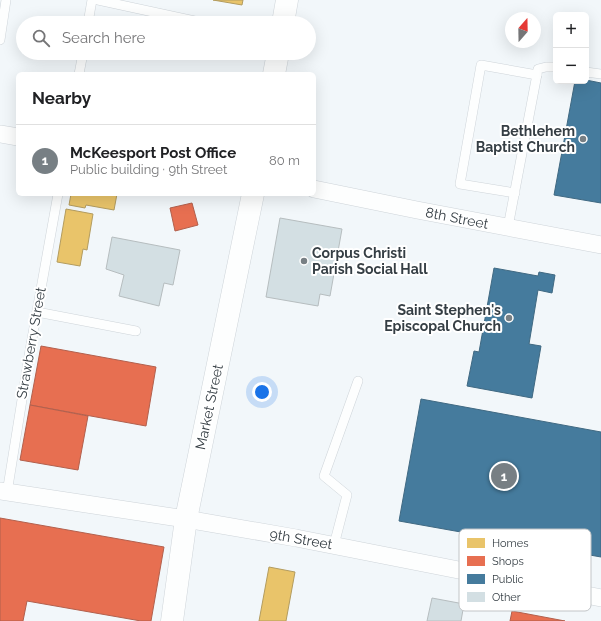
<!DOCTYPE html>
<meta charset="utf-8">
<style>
:root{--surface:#fff;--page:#f2f2f2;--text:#202124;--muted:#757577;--line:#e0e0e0;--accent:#777f84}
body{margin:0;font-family:Raleway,sans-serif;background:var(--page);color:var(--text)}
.controls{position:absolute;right:12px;top:12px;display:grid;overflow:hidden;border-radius:6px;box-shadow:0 4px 16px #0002}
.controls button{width:36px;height:36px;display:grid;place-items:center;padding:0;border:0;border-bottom:1px solid var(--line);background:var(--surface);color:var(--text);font:20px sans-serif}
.compass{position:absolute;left:505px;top:12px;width:36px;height:36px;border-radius:50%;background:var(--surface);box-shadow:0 4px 16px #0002;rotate:20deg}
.you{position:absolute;left:262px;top:392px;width:14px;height:14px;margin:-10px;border:3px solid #fff;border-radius:50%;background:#1a73e8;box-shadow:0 0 0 6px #1a73e833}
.badge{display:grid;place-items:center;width:26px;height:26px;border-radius:50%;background:var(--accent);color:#fff;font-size:13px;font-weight:700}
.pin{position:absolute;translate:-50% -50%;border:2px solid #fff;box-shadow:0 1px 4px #0006}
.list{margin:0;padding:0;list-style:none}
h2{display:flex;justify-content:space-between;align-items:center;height:52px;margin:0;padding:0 16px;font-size:17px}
h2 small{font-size:13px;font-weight:400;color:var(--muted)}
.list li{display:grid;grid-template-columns:26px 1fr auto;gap:12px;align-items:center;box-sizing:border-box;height:72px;padding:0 16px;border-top:1px solid var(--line)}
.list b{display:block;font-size:15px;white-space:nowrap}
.list p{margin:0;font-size:13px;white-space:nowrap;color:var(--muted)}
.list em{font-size:13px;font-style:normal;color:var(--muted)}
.icon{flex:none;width:22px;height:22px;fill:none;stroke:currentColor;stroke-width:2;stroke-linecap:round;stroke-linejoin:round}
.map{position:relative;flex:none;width:601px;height:621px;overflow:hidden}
.search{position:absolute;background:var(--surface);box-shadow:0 4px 16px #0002;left:16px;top:16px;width:300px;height:44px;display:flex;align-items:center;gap:10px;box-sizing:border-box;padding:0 14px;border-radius:22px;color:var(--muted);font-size:15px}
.panel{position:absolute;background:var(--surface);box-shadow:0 4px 16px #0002;left:16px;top:72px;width:300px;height:124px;border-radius:6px}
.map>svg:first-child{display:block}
.homes{fill:#e9c46a;stroke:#b39c5f}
.shops{fill:#e76f51;stroke:#b2604d}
.public{fill:#457b9d;stroke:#406982}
.building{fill:#d3dfe3;stroke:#b6bdbf}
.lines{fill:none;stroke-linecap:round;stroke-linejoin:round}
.lane-casing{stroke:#ced4d9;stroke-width:10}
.street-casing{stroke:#ced4d9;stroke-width:18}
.secondary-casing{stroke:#ced4d9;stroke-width:23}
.lane{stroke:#fdfefe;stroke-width:9}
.street{stroke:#fdfefe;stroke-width:17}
.secondary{stroke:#fdfefe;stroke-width:22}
.poi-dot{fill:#777f84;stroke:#fff;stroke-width:1.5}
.labels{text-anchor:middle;stroke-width:4;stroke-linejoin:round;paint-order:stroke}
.poi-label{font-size:14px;font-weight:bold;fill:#353e44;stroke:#fff;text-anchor:end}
.street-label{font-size:14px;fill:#353e44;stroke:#fff}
.key{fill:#fff;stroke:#c2c5c7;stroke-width:1}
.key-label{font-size:11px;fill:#353e44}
</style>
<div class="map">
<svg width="601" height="621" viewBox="0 0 601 621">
<rect width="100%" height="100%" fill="#f2f7fa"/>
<g class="homes">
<path d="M 213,0 L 243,0 L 242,5 Z"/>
<path d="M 71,194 L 117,194 L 114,210 L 86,205 L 85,208 L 69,205 Z"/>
<path d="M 66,209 L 93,214 L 87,250 L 83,249 L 80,266 L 57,262 Z"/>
<path d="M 269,567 L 295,572 L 286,621 L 259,621 Z"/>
</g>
<g class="shops">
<path d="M 192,203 L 198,225 L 175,231 L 170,208 Z"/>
<path d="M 41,346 L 156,367 L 146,426 L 30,405 Z"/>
<path d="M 30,405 L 88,416 L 78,470 L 20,460 Z"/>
<path d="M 0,518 L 164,547 L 151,621 L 141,621 L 27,601 L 23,621 L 0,621 Z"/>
<path d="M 512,611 L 565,621 L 510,621 Z"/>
</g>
<g class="public">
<path d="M 586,80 L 601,83 L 601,203 L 554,195 L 575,81 L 586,81 Z"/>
<path d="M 494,268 L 538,276 L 539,272 L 555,275 L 552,293 L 538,290 L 529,344 L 541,346 L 532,398 L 467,386 L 474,351 L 479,352 Z"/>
<path d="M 421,399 L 601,432 L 601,557 L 399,521 Z"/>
</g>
<g class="building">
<path d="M 280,218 L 342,229 L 330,296 L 320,294 L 318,306 L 266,297 Z"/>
<path d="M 112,237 L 180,250 L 173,285 L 164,283 L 159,306 L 119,296 L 124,275 L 106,269 Z"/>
<path d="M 432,598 L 464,604 L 461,621 L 427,621 Z"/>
</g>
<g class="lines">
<g class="lane-casing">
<g id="lane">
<path d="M 98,0 L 204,23"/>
<path d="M 88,23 L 92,0"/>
<path d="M 0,40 L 6,0"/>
<path d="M 586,72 L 601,74"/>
<path d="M 79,74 L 83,53"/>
<path d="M 515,193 L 460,184 L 481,65 L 537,75"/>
<path d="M 508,227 L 538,69 L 546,67 L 556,67"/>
<path d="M 37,312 L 136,331"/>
<path d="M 7,493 L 30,350 L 58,194"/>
<path d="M 334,545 L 347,495 L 324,476 L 358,381"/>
</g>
</g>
<g class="street-casing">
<g id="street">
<path d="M 0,134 L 18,137"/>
<path d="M 314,189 L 417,210 L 601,245"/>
<path d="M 0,491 L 186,519 L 296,538 L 601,598"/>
</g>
</g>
<g class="secondary-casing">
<g id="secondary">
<path d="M 283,23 L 287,0"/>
<path d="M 274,74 L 278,53"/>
<path d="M 172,621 L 186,519 L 253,194"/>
</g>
</g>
<use href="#lane" class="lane"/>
<use href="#street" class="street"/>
<use href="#secondary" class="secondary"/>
</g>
<g class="poi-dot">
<circle cx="583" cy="139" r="4"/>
<circle cx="304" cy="261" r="4"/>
<circle cx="509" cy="318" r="4"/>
</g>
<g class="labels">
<g class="poi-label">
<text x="575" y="136">Bethlehem<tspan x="575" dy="16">Baptist Church</tspan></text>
<text x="312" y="258" text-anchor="start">Corpus Christi<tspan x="312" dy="16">Parish Social Hall</tspan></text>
<text x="501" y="315">Saint Stephen's<tspan x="501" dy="16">Episcopal Church</tspan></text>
</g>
<g class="street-label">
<text transform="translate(457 218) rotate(11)" y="5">8th Street</text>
<text transform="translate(31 343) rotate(-80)" y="5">Strawberry Street</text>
<text transform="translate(209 407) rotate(-78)" y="5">Market Street</text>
<text transform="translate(301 539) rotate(10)" y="5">9th Street</text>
</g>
</g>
<rect x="459" y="529" width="132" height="82" rx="6" class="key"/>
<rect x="467" y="538" width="18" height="10" fill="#e9c46a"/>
<rect x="467" y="556" width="18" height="10" fill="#e76f51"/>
<rect x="467" y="574" width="18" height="10" fill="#457b9d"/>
<rect x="467" y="592" width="18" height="10" fill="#d3dfe3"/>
<g class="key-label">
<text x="492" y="547">Homes</text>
<text x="492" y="565">Shops</text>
<text x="492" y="583">Public</text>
<text x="492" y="601">Other</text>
</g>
</svg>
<div class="controls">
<button>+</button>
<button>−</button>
</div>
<svg class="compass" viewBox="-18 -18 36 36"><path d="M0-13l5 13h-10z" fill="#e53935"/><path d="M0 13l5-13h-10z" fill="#757577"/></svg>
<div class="you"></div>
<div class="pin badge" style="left:504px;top:476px">1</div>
<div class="search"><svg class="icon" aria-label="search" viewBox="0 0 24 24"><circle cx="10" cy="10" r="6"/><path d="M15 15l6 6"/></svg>Search here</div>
<section class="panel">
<h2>Nearby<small></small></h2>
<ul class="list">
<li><span class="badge">1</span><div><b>McKeesport Post Office</b><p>Public building · 9th Street</p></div><em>80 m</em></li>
</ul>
</section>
</div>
